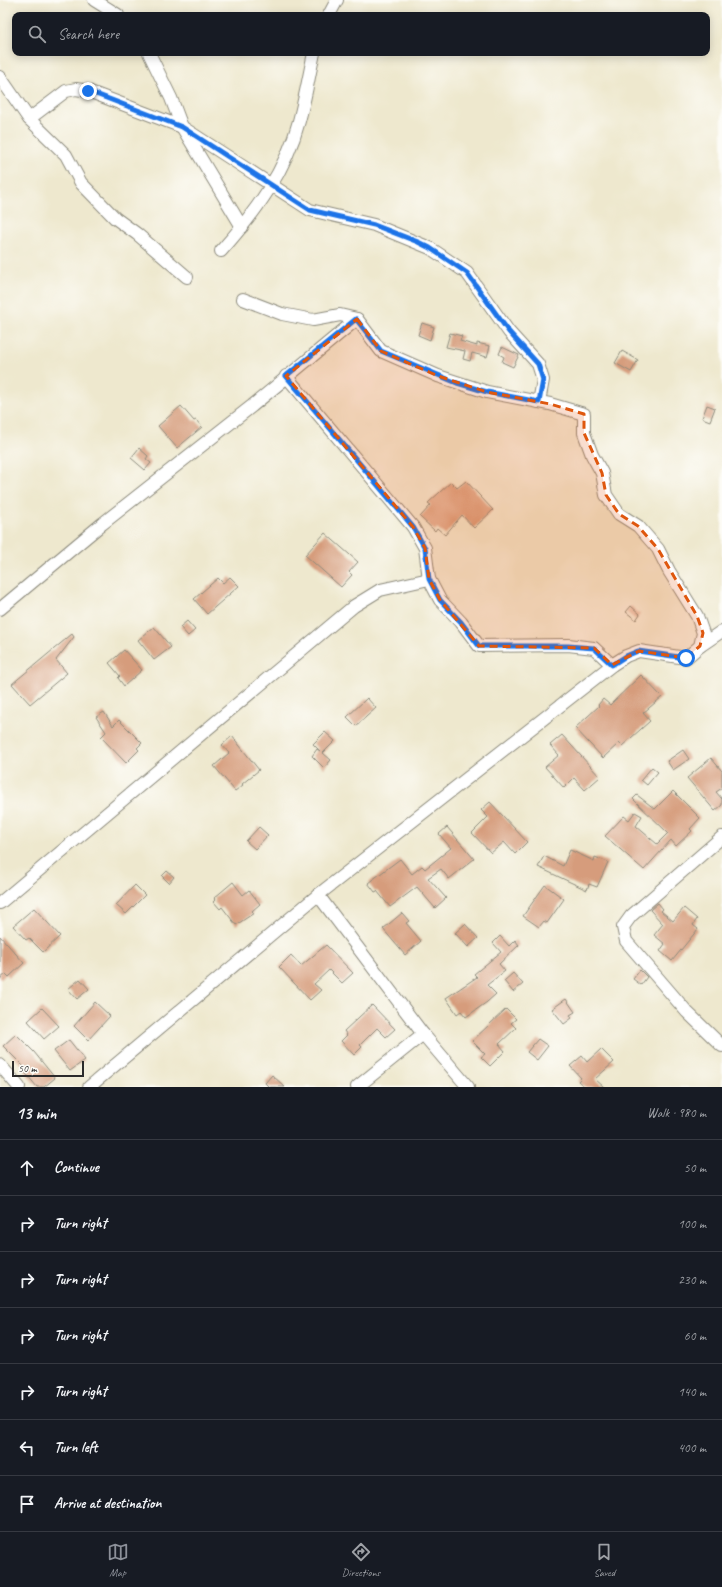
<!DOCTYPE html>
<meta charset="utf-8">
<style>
:root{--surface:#171b24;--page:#20242c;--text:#f1f3f6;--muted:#9ea1a6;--line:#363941;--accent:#8c9099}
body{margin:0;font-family:Caveat,sans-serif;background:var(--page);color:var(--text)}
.scale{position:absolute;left:12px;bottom:10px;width:72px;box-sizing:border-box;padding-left:4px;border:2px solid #2b2b2b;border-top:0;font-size:11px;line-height:14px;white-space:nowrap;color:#2b2b2b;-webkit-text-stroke:3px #fdfcf7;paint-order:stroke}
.stop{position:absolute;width:12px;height:12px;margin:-9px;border:3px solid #1a73e8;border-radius:50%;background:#fff}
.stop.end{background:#1a73e8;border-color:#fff;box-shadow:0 1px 4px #0008}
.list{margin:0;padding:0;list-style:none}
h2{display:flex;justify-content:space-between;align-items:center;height:52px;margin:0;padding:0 16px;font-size:17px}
h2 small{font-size:13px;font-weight:400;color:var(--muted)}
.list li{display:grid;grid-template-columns:26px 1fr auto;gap:12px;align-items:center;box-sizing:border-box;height:56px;padding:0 16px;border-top:1px solid var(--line)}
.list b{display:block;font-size:15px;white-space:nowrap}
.list em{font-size:13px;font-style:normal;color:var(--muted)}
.icon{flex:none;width:22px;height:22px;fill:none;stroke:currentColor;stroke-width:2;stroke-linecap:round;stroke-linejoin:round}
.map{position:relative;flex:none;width:722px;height:1087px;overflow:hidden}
.search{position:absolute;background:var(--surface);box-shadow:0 2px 10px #0003;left:12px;right:12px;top:12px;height:44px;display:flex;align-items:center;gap:10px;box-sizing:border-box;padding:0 14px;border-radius:8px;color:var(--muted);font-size:15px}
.sheet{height:444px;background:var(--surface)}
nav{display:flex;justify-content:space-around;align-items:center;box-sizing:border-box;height:56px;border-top:1px solid var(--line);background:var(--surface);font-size:11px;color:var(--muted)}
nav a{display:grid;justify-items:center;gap:2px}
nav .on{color:var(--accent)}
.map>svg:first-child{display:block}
.building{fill:#d69c7b}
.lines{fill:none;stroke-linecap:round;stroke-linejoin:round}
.minor-casing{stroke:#8c8a7c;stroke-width:14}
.minor{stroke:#fff;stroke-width:12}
.route{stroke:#1a73e8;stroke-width:5}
.marked{fill:#df570e;fill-opacity:0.2;stroke:#df570e;stroke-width:3;stroke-dasharray:8 5;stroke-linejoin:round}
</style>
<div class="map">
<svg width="722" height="1087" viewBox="0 0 722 1087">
<rect width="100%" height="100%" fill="#fdfcf7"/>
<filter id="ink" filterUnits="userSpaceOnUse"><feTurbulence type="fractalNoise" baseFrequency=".025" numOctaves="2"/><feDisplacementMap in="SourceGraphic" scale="8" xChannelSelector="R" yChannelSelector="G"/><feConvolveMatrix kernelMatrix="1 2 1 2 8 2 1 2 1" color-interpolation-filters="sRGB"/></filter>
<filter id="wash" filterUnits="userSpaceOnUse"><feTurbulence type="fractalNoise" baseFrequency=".012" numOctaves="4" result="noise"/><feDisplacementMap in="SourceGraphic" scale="16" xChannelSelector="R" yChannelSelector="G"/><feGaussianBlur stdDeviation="0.9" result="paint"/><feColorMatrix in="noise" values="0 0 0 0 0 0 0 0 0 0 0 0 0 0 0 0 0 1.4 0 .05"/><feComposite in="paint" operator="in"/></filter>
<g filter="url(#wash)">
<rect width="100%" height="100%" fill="#eee8ce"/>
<g id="blocks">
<g class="building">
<path d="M 422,323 L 434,327 L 430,340 L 418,335 Z"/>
<path d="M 450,333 L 462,336 L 460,341 L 477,346 L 477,343 L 490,346 L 487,357 L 472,353 L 470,361 L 463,359 L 465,351 L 446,347 Z"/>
<path d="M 502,347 L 519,355 L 513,367 L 502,362 L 504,357 L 499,354 Z"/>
<path d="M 622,351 L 638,360 L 631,372 L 615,363 Z"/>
<path d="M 707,405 L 715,408 L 710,421 L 702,418 Z"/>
<path d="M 181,406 L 194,421 L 196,420 L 202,427 L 177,448 L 158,426 Z"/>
<path d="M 139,448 L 148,456 L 146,459 L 151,463 L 145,470 L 131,458 Z"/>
<path d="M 466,481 L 493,510 L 474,528 L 462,515 L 445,535 L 437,528 L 435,531 L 420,517 L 431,505 L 428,503 L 451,482 L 457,488 Z"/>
<path d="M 325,533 L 358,562 L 349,572 L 352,575 L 341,587 L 305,555 Z"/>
<path d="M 230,577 L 239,586 L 207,614 L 194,599 L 218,578 L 223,583 Z"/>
<path d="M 631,606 L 640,614 L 636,620 L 626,612 Z"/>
<path d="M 187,621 L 195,630 L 188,636 L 180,627 Z"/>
<path d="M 154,627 L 171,647 L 154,660 L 138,640 Z"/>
<path d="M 72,634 L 74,637 L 56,660 L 67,673 L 30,704 L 12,684 Z"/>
<path d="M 124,650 L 142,670 L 124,686 L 118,678 L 120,676 L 109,663 Z"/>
<path d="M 641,675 L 662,697 L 643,713 L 650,721 L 622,746 L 619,743 L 603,758 L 575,728 L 599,706 L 598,705 L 603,699 L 610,705 Z"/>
<path d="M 367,698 L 376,708 L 356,726 L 347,717 Z"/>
<path d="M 104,712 L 113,726 L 119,720 L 142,743 L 137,748 L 139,750 L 126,763 L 101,737 L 106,732 L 96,717 Z"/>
<path d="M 325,732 L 335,741 L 323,753 L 331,760 L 324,768 L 312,756 L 317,749 L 320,751 L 313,744 Z"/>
<path d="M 562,735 L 600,777 L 585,790 L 574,778 L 564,788 L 545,767 L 559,755 L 550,745 Z"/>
<path d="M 232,736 L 259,770 L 242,784 L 243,785 L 235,791 L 214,766 L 229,753 L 222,745 Z"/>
<path d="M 683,750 L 689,759 L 673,770 L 667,761 Z"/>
<path d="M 711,758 L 722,771 L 722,788 L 716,792 L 722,799 L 722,805 L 715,811 L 687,778 Z"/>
<path d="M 652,767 L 658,772 L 647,785 L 641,780 Z"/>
<path d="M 673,791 L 700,818 L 690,829 L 692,831 L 676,846 L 671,840 L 644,870 L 605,836 L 624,816 L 629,820 L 635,812 L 642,816 L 636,826 L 657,844 L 668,833 L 633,799 L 637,795 L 655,809 Z"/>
<path d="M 490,802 L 527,842 L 515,854 L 504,842 L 491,853 L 472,833 L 488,817 L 481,810 Z"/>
<path d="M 259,827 L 268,835 L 255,849 L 246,841 Z"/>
<path d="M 447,827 L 474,859 L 449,879 L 441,869 L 428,878 L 446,898 L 435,908 L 417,887 L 390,907 L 377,891 L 375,892 L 368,883 L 400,859 L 412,874 L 422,866 L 425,869 L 451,848 L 439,834 Z"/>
<path d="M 570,850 L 594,861 L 595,857 L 608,862 L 597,887 L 589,884 L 587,890 L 538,867 L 544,856 L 563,866 Z"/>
<path d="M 167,871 L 174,877 L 169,883 L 162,876 Z"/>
<path d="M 233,882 L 243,895 L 249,890 L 260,904 L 252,911 L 254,913 L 236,925 L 222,907 L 220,909 L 214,902 L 216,900 L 214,898 Z"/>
<path d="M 135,885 L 145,895 L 126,914 L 116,905 Z"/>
<path d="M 545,885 L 564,899 L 547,923 L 544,921 L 539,927 L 523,916 Z"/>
<path d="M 658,903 L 663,909 L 661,911 L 673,921 L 684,908 L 697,919 L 693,925 L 698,929 L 672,961 L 660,951 L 665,944 L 654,935 L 663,924 L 650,910 Z"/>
<path d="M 34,908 L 60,936 L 43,952 L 29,938 L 26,940 L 13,926 Z"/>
<path d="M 402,913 L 409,921 L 406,923 L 421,941 L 405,955 L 383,929 Z"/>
<path d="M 465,924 L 478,938 L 468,947 L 455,933 Z"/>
<path d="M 0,936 L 24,963 L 9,977 L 6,974 L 0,979 Z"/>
<path d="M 500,936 L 509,946 L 515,940 L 519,945 L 499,964 L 505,971 L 487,985 L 496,994 L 487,1002 L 466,1017 L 461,1011 L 457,1014 L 446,998 L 477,977 L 474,974 L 501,952 L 493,943 Z"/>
<path d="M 326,945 L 353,973 L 342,983 L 329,970 L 314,984 L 321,990 L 310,1000 L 279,967 L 291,955 L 301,966 Z"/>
<path d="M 640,970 L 647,977 L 641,985 L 633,979 Z"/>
<path d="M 513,973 L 523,984 L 513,992 L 504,981 Z"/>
<path d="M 80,979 L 89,989 L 77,999 L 68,989 Z"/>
<path d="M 566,999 L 575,1012 L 570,1015 L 572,1018 L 564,1024 L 552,1009 Z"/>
<path d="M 95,1002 L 110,1016 L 88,1040 L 74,1026 Z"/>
<path d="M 372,1005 L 395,1029 L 386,1037 L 377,1028 L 360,1045 L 362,1047 L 354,1055 L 341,1041 L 347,1035 L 344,1031 Z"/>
<path d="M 42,1008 L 59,1026 L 44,1039 L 28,1021 Z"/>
<path d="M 506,1009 L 516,1019 L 511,1023 L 516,1028 L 499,1044 L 505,1051 L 490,1066 L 481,1057 L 485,1054 L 472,1041 Z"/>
<path d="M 16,1034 L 34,1052 L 55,1078 L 44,1087 L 37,1087 L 24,1071 L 26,1069 L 3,1046 Z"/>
<path d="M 538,1039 L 548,1046 L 537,1060 L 527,1052 Z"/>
<path d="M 69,1040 L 85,1060 L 70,1071 L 54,1051 Z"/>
<path d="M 601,1049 L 614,1062 L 595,1079 L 604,1087 L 585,1087 L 578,1081 L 581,1078 L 570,1066 L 582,1056 L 587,1062 Z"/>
<path d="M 272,1075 L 285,1087 L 269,1087 L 265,1083 Z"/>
</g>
</g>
</g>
<g filter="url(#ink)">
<use href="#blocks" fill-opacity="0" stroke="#8c8a7c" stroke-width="1"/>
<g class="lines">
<g class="minor-casing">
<g id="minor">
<path d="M 94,0 L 118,15"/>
<path d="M 329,15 L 337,0"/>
<path d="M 149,53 L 171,98 L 182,127 L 242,227"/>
<path d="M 0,77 L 29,119 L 66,155 L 81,183 L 115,218 L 137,234 L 187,277"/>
<path d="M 29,119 L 66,91 L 76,89 L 88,91 L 182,127 L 310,210 L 374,225 L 430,248 L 467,273 L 509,332 L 538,364 L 543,380 L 539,402"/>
<path d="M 221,251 C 255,213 286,171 299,121 C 305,99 309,76 314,53"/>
<path d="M 286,376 L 413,527 L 425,548 L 429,579 L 440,600 L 461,622 L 479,646 L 568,645 L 594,648 L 612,665"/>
<path d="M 0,609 L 102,524 L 252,406 L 357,319"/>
<path d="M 700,646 L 722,631"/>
<path d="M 722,837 L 631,916 L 623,927 L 626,941 L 687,1012 L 722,1046"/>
<path d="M 318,895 L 423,1034 L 468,1087"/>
<path d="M 0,903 L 354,606 L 380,590 L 429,579"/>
<path d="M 0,1065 L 19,1087"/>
<path d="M 89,1087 L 318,895 L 612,665 L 626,656 L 639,651 L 686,658 L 700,646 L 703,633 L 697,616 L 669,571 L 658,549 L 638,526 L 619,514 L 606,495 L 602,473 L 592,455 L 584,433 L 584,414 L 550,404 L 487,392 L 438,376 L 381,351 L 357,319 L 340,315 L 313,320 L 282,314 L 243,299"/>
<path d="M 357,1087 L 423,1034"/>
</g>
</g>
<use href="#minor" class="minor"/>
</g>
</g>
<g class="lines" filter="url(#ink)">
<path class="route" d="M 88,91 L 182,127 L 310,210 L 374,225 L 418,242 L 430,248 L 467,273 L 509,332 L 538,364 L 543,380 L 539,402 L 487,392 L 457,383 L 381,351 L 356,319 L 286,376 L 413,527 L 425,548 L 429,579 L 440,600 L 461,622 L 479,646 L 568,646 L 594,648 L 612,665 L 626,656 L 638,651 L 686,658"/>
</g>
<path class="marked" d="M 357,319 L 381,351 L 438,376 L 487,392 L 550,404 L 584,414 L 584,433 L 602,473 L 606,495 L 619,514 L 638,526 L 658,549 L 697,616 L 703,633 L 700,646 L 686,658 L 639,651 L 612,665 L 594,648 L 479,646 L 440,600 L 429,579 L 425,548 L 413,527 L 286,376 Z"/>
</svg>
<div class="scale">50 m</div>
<div class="stop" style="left:686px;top:658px"></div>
<div class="stop end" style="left:88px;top:91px"></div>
<div class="search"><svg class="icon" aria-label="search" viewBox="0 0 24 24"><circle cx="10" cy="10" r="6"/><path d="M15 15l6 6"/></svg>Search here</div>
</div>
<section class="sheet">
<h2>13 min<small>Walk · 980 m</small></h2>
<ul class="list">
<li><svg class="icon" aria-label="ahead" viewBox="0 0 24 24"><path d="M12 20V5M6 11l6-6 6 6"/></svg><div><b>Continue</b></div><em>50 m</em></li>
<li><svg class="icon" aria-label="right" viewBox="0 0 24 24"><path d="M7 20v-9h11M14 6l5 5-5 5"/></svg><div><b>Turn right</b></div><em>100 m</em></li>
<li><svg class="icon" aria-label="right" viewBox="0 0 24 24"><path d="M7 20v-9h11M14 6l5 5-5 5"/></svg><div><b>Turn right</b></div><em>230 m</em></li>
<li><svg class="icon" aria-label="right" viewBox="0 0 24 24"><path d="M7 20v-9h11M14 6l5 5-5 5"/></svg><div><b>Turn right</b></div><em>60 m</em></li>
<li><svg class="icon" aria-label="right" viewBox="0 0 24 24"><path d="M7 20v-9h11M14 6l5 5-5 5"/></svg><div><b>Turn right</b></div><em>140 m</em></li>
<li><svg class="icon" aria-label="left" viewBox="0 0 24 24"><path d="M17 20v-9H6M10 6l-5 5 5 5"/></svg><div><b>Turn left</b></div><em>400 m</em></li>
<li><svg class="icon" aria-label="arrive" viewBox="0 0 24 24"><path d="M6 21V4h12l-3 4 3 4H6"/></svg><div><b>Arrive at destination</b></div></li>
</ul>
</section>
<nav>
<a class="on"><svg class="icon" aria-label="map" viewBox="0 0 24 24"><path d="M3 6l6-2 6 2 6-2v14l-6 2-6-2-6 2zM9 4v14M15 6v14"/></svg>Map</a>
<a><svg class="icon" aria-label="directions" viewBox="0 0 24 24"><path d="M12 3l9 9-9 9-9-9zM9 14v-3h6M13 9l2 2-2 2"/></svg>Directions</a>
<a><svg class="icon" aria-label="saved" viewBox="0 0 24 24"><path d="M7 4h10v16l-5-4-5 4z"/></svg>Saved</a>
</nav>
